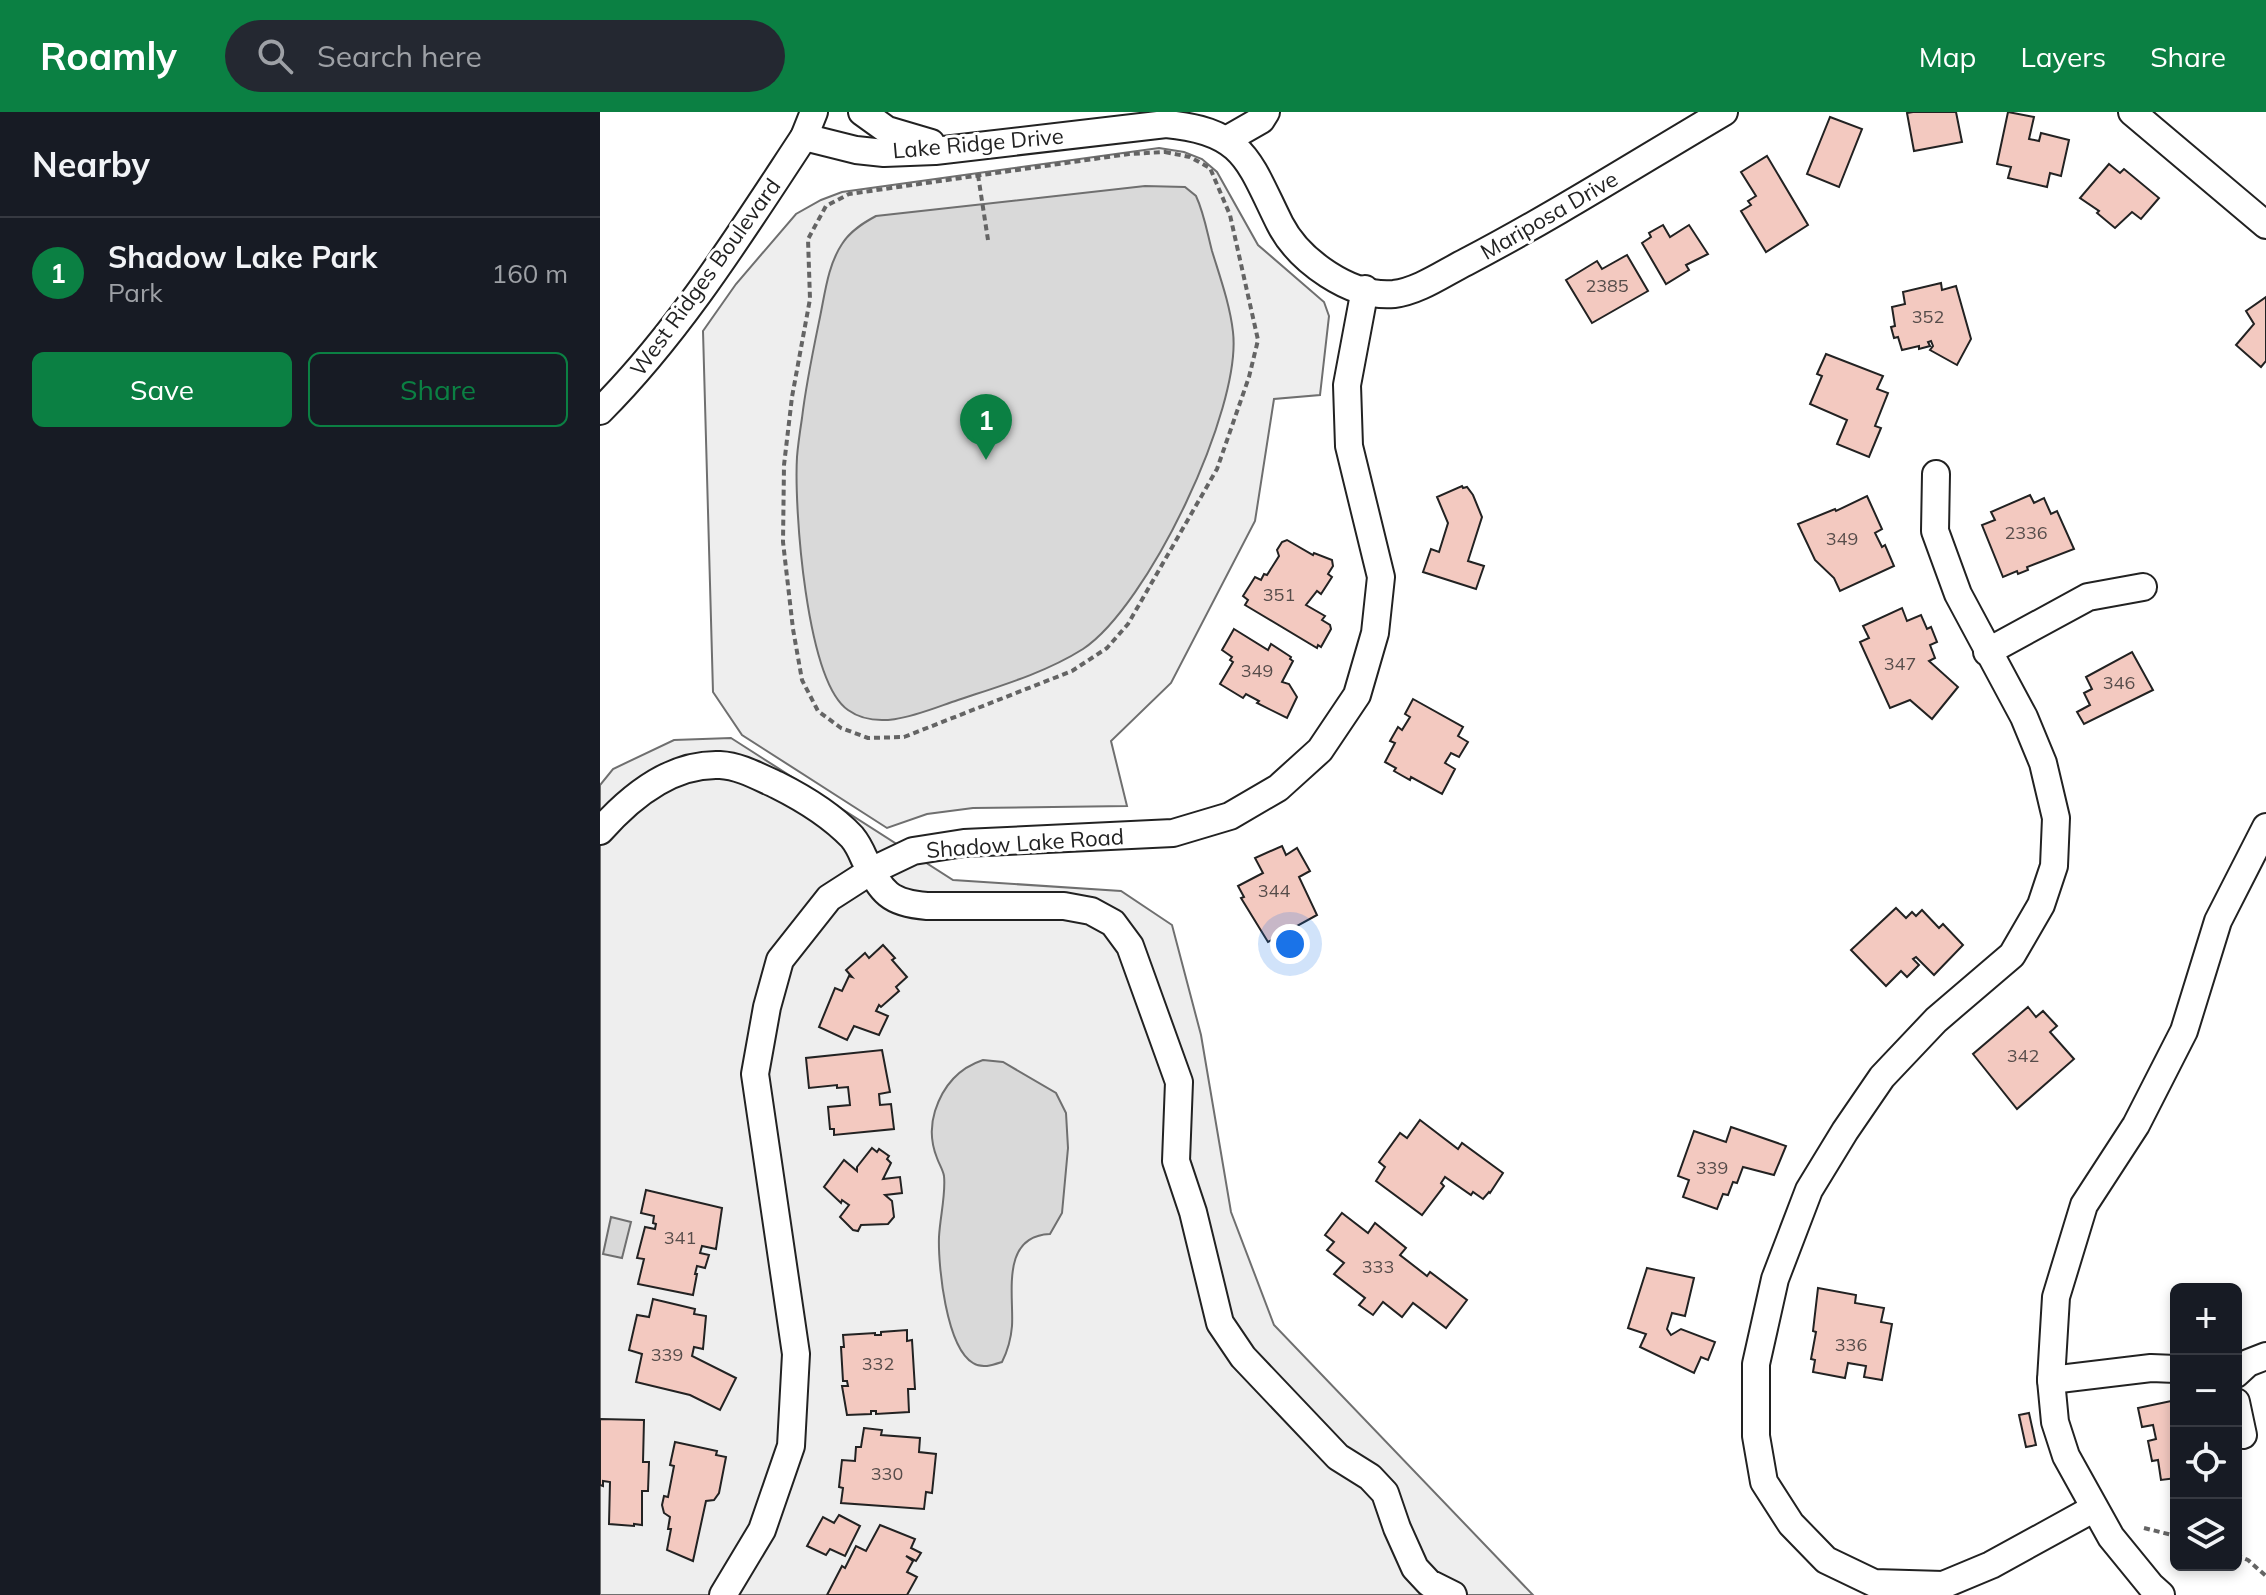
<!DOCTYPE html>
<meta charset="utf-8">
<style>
:root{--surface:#171b24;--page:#242831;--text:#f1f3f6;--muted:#9ea1a6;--line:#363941;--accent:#0b8043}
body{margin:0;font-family:Mulish,sans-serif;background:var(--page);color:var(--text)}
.controls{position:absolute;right:24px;bottom:24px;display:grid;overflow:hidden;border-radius:12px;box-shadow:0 4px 12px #0003}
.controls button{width:72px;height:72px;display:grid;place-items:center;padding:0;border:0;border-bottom:2px solid var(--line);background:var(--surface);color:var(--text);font:40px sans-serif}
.you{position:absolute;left:690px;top:832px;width:28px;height:28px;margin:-20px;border:6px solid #fff;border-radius:50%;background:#1a73e8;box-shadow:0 0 0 12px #1a73e833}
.badge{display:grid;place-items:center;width:52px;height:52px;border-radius:50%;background:var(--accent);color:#fff;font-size:26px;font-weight:700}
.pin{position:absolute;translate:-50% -66px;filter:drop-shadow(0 2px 4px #0008)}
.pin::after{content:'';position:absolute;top:42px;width:28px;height:24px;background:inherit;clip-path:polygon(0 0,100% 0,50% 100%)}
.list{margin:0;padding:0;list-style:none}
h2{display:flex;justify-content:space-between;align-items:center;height:104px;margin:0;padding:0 32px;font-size:34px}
h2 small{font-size:26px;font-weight:400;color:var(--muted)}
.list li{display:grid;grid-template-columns:52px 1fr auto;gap:24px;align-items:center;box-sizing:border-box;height:112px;padding:0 32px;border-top:2px solid var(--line)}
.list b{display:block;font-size:30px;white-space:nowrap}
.list p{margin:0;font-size:26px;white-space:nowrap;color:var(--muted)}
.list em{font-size:26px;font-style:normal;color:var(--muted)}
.actions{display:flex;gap:16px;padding:24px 32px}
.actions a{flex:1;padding:18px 0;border:2px solid var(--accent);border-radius:12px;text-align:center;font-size:28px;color:var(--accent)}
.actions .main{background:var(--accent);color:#fff}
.icon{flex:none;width:44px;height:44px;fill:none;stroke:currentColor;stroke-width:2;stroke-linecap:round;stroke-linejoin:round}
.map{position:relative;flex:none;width:1666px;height:1483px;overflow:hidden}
header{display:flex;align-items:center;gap:48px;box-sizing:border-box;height:112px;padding:0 40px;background:var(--accent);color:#fff}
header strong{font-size:38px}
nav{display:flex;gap:44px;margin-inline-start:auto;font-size:28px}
.search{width:560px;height:72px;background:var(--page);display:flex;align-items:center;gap:20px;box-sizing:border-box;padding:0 28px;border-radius:44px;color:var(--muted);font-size:30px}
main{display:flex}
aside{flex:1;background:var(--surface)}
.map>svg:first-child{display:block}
.green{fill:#eee;stroke:#6f6f6f;stroke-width:2}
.water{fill:#d9d9d9;stroke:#6f6f6f;stroke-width:2}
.building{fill:#f3c9c0;stroke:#222;stroke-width:2}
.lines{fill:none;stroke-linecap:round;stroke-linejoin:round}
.minor-casing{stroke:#222;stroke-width:30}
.path{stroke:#646464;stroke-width:4;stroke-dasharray:6 4;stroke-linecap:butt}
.minor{stroke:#fff;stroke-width:26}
.labels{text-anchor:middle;stroke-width:6;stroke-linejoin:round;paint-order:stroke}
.number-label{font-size:18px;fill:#564c4a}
.street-label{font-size:22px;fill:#222;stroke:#fff}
</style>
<header>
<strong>Roamly</strong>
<div class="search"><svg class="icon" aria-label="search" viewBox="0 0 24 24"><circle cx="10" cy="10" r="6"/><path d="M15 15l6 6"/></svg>Search here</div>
<nav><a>Map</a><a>Layers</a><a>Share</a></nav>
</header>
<main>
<aside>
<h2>Nearby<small></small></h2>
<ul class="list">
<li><span class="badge">1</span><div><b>Shadow Lake Park</b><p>Park</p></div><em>160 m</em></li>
</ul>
<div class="actions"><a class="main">Save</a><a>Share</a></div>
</aside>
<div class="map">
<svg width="1666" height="1483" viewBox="0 0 1666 1483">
<rect width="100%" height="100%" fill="#fff"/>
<g class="green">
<path d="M 559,36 L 584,40 L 602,47 L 617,60 L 658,133 L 724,190 L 729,204 L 720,283 L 674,287 L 655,409 L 571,571 L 511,629 L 527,694 L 373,696 L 327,702 L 287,716 L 142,623 L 113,580 L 103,219 L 136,172 L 196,102 L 221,88 L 242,80 Z"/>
<path d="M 131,626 L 353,768 L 521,779 L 572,813 L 601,923 L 631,1100 L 674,1213 L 933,1483 L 0,1483 L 0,673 L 13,657 L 74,628 Z"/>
</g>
<g class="water">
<path d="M 545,74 L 585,75 L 596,84 C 604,101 607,120 612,139 C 620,165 630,193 633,220 C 642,297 548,494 483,537 C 445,561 400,574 358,588 C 325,599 280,621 248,598 C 206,569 194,395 197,345 C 198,332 200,319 202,306 C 206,272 213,239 220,205 C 225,181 228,153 242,132 C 250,119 263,111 276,104 Z"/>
<path d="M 383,948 L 403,950 L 456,981 L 466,1001 L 468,1036 L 462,1101 L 450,1122 C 400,1124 414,1183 412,1214 C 411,1227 408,1238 402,1250 C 393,1253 382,1257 373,1251 C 346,1235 338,1153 339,1125 C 340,1105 346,1082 344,1064 C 343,1058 339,1052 337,1046 C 331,1031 330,1015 335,999 C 343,974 359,956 383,948 Z"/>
<path d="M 11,1105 L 31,1110 L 22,1146 L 3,1142 Z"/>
</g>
<g class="building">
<path d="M 1313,0 L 1356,0 L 1362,30 L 1314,39 L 1307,1 Z"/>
<path d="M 1408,0 L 1434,5 L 1429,27 L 1439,29 L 1441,21 L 1469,28 L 1461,64 L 1450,61 L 1447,75 L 1408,66 L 1411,55 L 1397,52 Z"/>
<path d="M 1230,5 L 1262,17 L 1239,75 L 1207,62 Z"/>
<path d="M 1167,44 L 1208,113 L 1166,140 L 1141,99 L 1151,93 L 1148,89 L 1156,84 L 1141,60 Z"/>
<path d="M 1509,52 L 1520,61 L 1524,57 L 1559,86 L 1541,107 L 1532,100 L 1515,116 L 1497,101 L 1499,99 L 1480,86 Z"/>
<path d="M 1063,113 L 1070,125 L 1089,113 L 1108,142 L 1086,153 L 1089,158 L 1066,172 L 1042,131 L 1051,125 L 1049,121 Z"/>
<path d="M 1027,143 L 1048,179 L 992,211 L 966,168 L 997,149 L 1002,157 Z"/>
<path d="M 1341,171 L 1342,178 L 1356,174 L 1371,227 L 1357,253 L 1330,238 L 1333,234 L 1331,229 L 1328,230 L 1330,234 L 1319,237 L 1319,234 L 1302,238 L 1298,225 L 1294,226 L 1291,215 L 1295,214 L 1292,195 L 1305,192 L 1303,180 Z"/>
<path d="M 1666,185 L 1666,249 L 1661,255 L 1636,233 L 1654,212 L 1646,199 Z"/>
<path d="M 1226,242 L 1283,264 L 1277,277 L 1288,281 L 1275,314 L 1281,316 L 1269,345 L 1237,332 L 1247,308 L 1210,292 L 1222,264 L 1217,262 Z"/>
<path d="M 862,374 L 863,376 L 867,375 L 873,383 L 882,405 L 868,449 L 884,454 L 876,477 L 823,460 L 831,437 L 839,440 L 848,411 L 837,385 Z"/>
<path d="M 1430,383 L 1434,391 L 1444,386 L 1451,402 L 1457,399 L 1474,437 L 1427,455 L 1428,458 L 1418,462 L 1417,459 L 1403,465 L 1382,413 L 1395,408 L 1391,400 Z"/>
<path d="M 1267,384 L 1282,417 L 1275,421 L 1282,435 L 1285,433 L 1294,454 L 1240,479 L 1234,466 L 1215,448 L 1198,412 L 1235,397 L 1236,399 Z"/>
<path d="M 687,428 L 713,443 L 714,441 L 732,448 L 733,454 L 728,462 L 732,465 L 721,482 L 717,479 L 706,493 L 725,504 L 722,508 L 730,513 L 731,517 L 721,535 L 718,533 L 717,536 L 645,493 L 648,488 L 643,484 L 655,465 L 661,468 L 664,462 L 667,463 L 679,444 L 677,438 L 682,430 Z"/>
<path d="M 1302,496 L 1307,509 L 1321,503 L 1327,517 L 1331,515 L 1337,530 L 1330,533 L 1335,546 L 1329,549 L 1358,575 L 1332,607 L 1310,588 L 1290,596 L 1260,530 L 1269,526 L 1263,514 Z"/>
<path d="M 634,517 L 668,538 L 671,532 L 691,545 L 690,547 L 693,549 L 682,570 L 689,572 L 697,585 L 687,606 L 657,591 L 659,589 L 646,582 L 643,586 L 620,572 L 633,550 L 630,548 L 632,545 L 622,538 Z"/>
<path d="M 1532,540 L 1553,578 L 1484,612 L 1477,600 L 1490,593 L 1484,581 L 1492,577 L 1486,565 Z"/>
<path d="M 813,587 L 863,615 L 858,624 L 868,630 L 859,645 L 851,641 L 845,651 L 855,657 L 842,682 L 811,665 L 810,668 L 794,659 L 796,656 L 785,650 L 795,631 L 790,629 L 798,615 L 802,618 L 810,605 L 805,602 Z"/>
<path d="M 682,734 L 686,743 L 697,736 L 710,759 L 699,765 L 717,803 L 668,830 L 641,786 L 644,785 L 638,774 L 663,761 L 655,746 Z"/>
<path d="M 1296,796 L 1306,806 L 1312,800 L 1316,804 L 1322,798 L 1339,816 L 1343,812 L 1363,833 L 1334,863 L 1316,845 L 1313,847 L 1319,853 L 1307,865 L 1301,859 L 1286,874 L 1251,838 Z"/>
<path d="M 283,833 L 295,846 L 292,848 L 307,865 L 296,875 L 299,879 L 281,895 L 279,893 L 276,899 L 288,904 L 279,923 L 254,914 L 247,928 L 219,915 L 235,876 L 242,879 L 249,864 L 252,865 L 246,858 L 265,841 L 269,846 Z"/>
<path d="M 1428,895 L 1436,905 L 1443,899 L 1457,914 L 1450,920 L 1474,947 L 1417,997 L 1373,942 Z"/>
<path d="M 282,938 L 290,980 L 279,982 L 280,993 L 291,992 L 294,1017 L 234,1023 L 234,1017 L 230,1017 L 228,995 L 250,993 L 248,975 L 237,976 L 237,973 L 209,976 L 206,946 Z"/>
<path d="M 820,1008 L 858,1037 L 862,1031 L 903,1061 L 890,1081 L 889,1080 L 883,1087 L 873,1080 L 871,1083 L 845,1065 L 841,1071 L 844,1074 L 822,1103 L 776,1069 L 785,1055 L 779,1050 L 800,1021 L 807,1026 Z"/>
<path d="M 1131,1015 L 1186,1034 L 1174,1063 L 1143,1055 L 1137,1071 L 1133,1070 L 1128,1083 L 1123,1082 L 1117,1097 L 1083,1085 L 1089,1068 L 1078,1064 L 1094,1019 L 1126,1030 Z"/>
<path d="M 272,1036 L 277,1040 L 279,1037 L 289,1044 L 287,1047 L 291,1051 L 283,1067 L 300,1065 L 302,1081 L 285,1083 L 292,1089 L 294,1105 L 288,1112 L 261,1113 L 258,1119 L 253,1118 L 240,1105 L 249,1093 L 242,1088 L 241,1091 L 224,1075 L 244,1048 L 257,1059 L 257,1055 Z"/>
<path d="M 46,1078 L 122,1096 L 116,1137 L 102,1134 L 100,1141 L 109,1143 L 105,1156 L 97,1154 L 95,1162 L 97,1162 L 93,1183 L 38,1172 L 44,1147 L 37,1146 L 45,1115 L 55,1117 L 56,1112 L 53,1111 L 54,1104 L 41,1101 Z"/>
<path d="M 742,1101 L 768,1121 L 775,1111 L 806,1136 L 800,1143 L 827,1164 L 830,1160 L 867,1188 L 846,1216 L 813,1191 L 802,1205 L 783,1190 L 773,1203 L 759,1193 L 765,1186 L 734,1162 L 744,1151 L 727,1138 L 734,1130 L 725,1123 Z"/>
<path d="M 1047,1156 L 1094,1166 L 1085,1204 L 1072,1201 L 1067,1217 L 1071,1223 L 1081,1217 L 1115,1230 L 1108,1248 L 1101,1245 L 1094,1261 L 1040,1235 L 1046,1222 L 1028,1216 Z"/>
<path d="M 1218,1176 L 1256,1183 L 1255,1191 L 1284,1196 L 1281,1210 L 1292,1212 L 1282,1268 L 1264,1265 L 1266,1254 L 1248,1251 L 1245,1266 L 1213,1260 L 1215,1248 L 1211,1247 L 1216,1220 L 1213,1219 Z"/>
<path d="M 53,1187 L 95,1197 L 94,1202 L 106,1204 L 103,1237 L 94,1235 L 92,1244 L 136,1266 L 120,1298 L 90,1283 L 36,1270 L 42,1242 L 29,1238 L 37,1203 L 49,1205 Z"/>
<path d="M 307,1218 L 307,1229 L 312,1228 L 315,1277 L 308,1277 L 309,1300 L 276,1302 L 276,1299 L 271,1299 L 271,1302 L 247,1303 L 242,1274 L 248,1274 L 247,1269 L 243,1269 L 241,1235 L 244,1235 L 243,1223 L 275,1221 L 275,1223 L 281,1223 L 281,1220 Z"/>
<path d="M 1576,1288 L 1576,1366 L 1561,1368 L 1558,1348 L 1552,1349 L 1548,1329 L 1556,1327 L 1553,1313 L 1542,1315 L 1538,1296 Z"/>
<path d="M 1429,1301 L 1436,1333 L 1426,1335 L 1419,1303 Z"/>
<path d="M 0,1307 L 44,1308 L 43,1350 L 49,1350 L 48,1379 L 42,1379 L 42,1413 L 34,1412 L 34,1414 L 9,1412 L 10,1370 L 3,1369 L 3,1374 L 0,1373 Z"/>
<path d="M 264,1316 L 282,1318 L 281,1323 L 320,1326 L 319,1340 L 336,1342 L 332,1381 L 326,1380 L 324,1397 L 241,1391 L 243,1376 L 239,1375 L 242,1348 L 255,1349 L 256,1335 L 261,1335 Z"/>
<path d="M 75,1330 L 117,1339 L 116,1343 L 126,1345 L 119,1381 L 114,1388 L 106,1389 L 93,1449 L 67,1438 L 71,1417 L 68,1417 L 70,1405 L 64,1401 L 62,1393 L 64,1384 L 68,1385 L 74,1354 L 70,1353 Z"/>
<path d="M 239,1403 L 260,1414 L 245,1444 L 230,1437 L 226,1443 L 207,1434 L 223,1405 L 234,1411 Z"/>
<path d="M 280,1413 L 315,1427 L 311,1436 L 321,1441 L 316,1449 L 306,1444 L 313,1449 L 307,1460 L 317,1465 L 307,1483 L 227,1483 L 242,1454 L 245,1456 L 256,1434 L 266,1439 Z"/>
</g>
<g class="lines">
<g class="minor-casing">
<g id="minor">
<path d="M 262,0 L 287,18 L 331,31"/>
<path d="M 1532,0 L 1666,113"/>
<path d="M 204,25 L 256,38 L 284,41 L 335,39 L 566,12 C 645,19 649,50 680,112 C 699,149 751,186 794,182 C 819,179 844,161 866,150 C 954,104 1039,50 1124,0"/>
<path d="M 626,28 L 661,8 L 666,0"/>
<path d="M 0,299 C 80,219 142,119 204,25 L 214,0"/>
<path d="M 1336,362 L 1335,419 L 1358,482 L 1424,605 L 1443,651 L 1456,706 L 1454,754 L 1441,793 L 1412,843 L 1336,908 L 1282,965 L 1245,1019 L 1209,1078 L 1175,1167 L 1156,1252 L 1156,1324 L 1164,1370 L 1191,1412 L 1226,1448 L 1274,1471 L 1343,1473 L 1391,1453 L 1493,1397"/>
<path d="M 1387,540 L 1488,485 L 1543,475"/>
<path d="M 0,719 C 30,685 72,651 120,653 C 140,654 159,665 177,673 C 203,686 232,704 252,725 C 257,731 261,739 264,746 C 282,779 287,791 327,794 L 464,794 L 491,799 L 513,811 L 530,834 L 579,970 L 576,1049 L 593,1100 L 620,1211 L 643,1245 L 738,1345 L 770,1365 L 785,1381 L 797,1416 L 815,1456 L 829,1471 L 853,1483"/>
<path d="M 1636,1262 L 1648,1251 L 1666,1244"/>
<path d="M 1451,1268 L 1551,1256 L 1576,1257"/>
<path d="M 1636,1290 L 1643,1323"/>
<path d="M 123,1483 L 162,1418 L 191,1334 L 196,1242 L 155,962 L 167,895 L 180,848 L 229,786 L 271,759 L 313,739 L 364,731 L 573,721 L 630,704 L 678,676 L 720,638 L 757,583 L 775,521 L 781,465 L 749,334 L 747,273 L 765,177"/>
<path d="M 1561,1483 L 1551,1474 L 1511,1425 L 1466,1344 L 1455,1310 L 1451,1268 L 1456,1185 L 1484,1093 L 1536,1013 L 1584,919 L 1618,809 L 1666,715"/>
</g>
</g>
<g class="path">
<path d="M 565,40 L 590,45 L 610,56 L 630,103 L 658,228 L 649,265 L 617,357 L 528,512 L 507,536 L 472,559 L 304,625 L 268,626 L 241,616 L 218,599 L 202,568 L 193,517 L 183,430 L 184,353 L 192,285 L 210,187 L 208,127 L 226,94 L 249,82 L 529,42 Z"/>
<path d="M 378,63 L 388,128"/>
<path d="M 1544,1416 L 1576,1424"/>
<path d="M 1636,1443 L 1648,1448 L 1666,1464"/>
</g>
<use href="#minor" class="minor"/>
</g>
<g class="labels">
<g class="number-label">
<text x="1007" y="180">2385</text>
<text x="1328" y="211">352</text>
<text x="1426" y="427">2336</text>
<text x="1242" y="433">349</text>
<text x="679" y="489">351</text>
<text x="1300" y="558">347</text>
<text x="657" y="565">349</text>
<text x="1519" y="577">346</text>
<text x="674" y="785">344</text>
<text x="1423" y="950">342</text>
<text x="1112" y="1062">339</text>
<text x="80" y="1132">341</text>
<text x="778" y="1161">333</text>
<text x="1251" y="1239">336</text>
<text x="67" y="1249">339</text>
<text x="278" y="1258">332</text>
<text x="287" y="1368">330</text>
</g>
<g class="street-label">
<text transform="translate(378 31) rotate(-5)" y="8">Lake Ridge Drive</text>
<text transform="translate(949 103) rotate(-30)" y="8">Mariposa Drive</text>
<text transform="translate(105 165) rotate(-54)" y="8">West Ridges Boulevard</text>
<text transform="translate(425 731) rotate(-4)" y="8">Shadow Lake Road</text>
</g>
</g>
</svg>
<div class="controls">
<button>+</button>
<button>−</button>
<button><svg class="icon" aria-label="locate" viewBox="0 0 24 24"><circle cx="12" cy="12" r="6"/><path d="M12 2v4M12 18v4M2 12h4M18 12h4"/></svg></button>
<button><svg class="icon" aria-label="layers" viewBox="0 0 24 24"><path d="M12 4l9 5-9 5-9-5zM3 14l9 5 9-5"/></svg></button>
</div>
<div class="you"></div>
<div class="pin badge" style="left:386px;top:348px">1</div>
</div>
</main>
